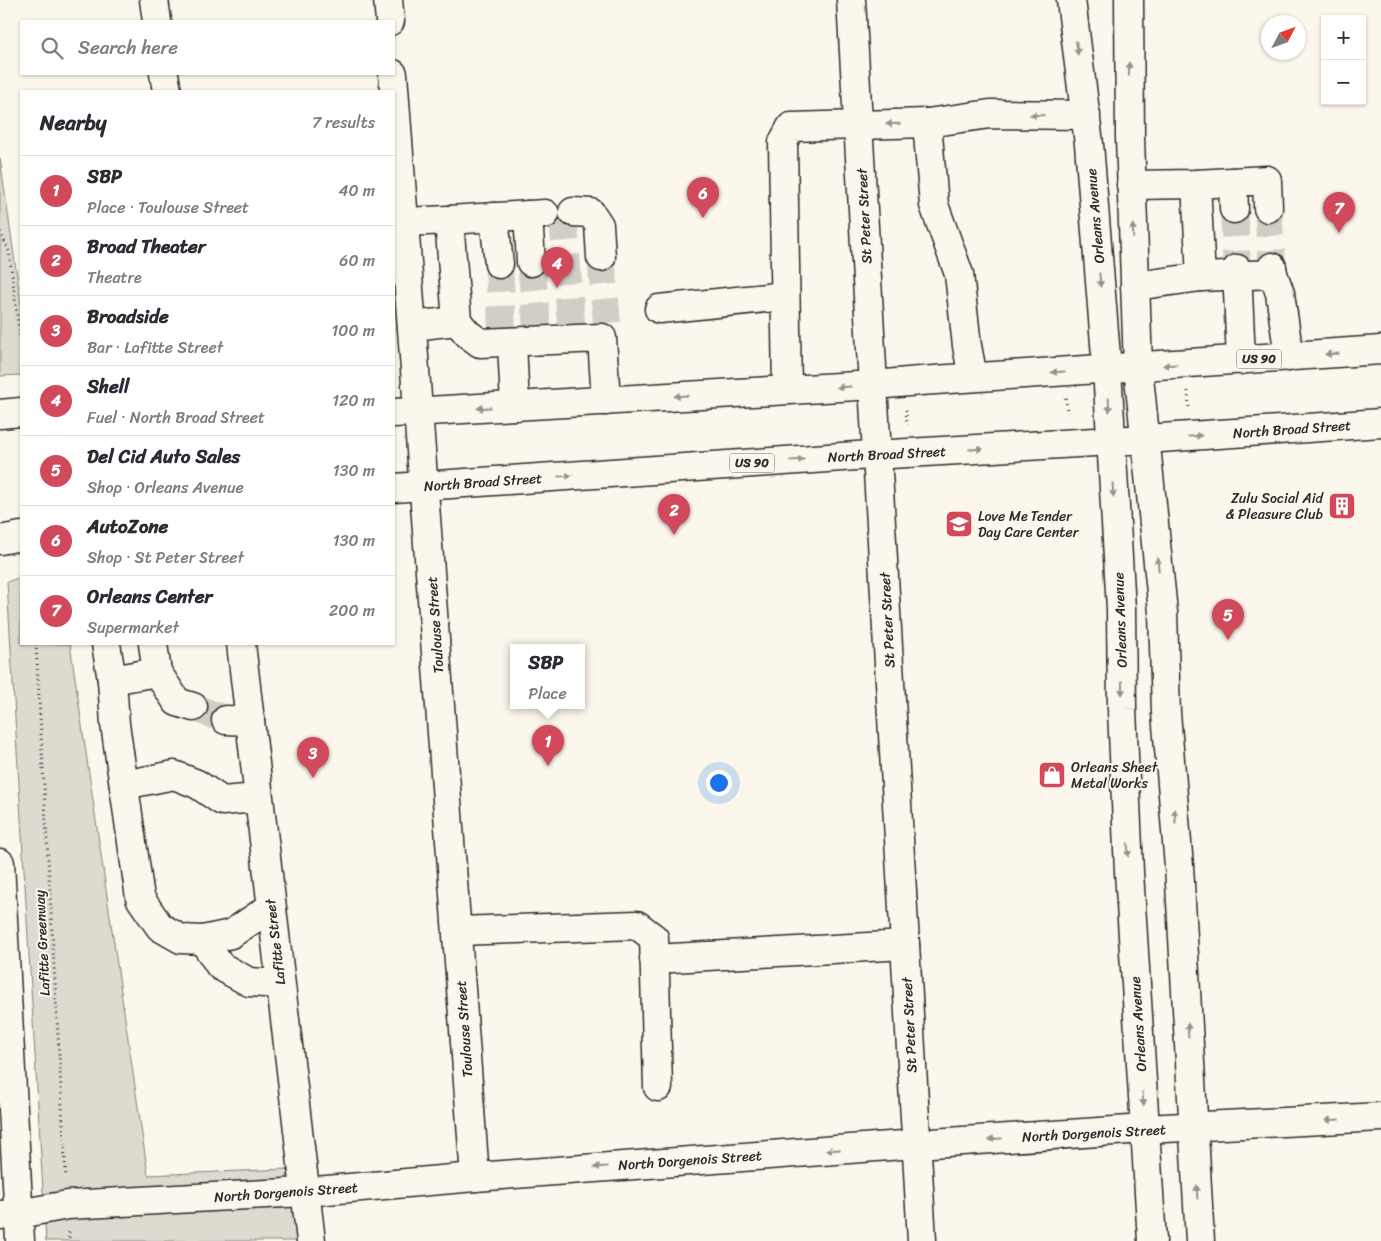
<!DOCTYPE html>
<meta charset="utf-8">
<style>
:root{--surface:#fff;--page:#f7f7f7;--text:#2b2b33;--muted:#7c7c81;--line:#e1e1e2;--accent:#d1495b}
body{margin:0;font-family:Sriracha,sans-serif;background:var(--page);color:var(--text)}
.controls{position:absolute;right:15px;top:15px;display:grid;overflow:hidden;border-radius:0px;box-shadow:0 1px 4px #0004}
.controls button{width:45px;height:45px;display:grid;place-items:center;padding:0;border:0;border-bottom:1px solid var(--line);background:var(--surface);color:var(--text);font:25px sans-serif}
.compass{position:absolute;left:1261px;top:15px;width:45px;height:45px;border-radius:50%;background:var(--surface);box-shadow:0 1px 4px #0004;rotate:49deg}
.you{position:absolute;left:718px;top:782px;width:18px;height:18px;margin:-12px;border:4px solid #fff;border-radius:50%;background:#1a73e8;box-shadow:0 0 0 8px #1a73e833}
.badge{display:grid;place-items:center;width:32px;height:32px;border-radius:50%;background:var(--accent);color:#fff;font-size:16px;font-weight:700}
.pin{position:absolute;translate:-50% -41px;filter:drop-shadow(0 1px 2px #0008)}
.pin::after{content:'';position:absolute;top:26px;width:18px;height:15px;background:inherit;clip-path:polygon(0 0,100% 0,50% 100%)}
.popup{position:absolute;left:510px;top:644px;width:75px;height:65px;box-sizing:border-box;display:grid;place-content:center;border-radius:0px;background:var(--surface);filter:drop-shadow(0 1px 4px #0005);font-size:16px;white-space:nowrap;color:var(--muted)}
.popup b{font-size:19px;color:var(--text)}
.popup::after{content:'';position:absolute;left:50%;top:100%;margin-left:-10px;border:10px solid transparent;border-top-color:var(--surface)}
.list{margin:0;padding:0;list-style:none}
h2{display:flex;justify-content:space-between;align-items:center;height:65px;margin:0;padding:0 20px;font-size:21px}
h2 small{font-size:16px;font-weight:400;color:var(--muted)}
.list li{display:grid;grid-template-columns:32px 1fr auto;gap:15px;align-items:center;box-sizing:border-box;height:70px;padding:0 20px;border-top:1px solid var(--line)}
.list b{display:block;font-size:19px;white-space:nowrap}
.list p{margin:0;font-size:16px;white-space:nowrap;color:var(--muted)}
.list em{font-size:16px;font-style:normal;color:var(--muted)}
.icon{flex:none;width:28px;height:28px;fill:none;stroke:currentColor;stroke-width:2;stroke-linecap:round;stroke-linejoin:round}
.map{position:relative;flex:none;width:1381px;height:1241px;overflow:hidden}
.search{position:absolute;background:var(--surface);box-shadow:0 1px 4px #0004;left:20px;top:20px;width:375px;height:55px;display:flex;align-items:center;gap:12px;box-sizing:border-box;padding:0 18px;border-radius:0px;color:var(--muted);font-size:19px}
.panel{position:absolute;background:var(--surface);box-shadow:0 1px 4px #0004;left:20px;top:90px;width:375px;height:555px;border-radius:0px}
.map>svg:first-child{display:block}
.green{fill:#dddad0;stroke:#84827e}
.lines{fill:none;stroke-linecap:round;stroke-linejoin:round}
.minor-tunnel{stroke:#d1cec5;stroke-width:28;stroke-dasharray:28 14;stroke-linecap:butt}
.minor-casing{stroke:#2b2b2b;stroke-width:31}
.major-casing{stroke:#2b2b2b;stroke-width:31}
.path{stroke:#2b2b2b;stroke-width:3;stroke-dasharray:1 4;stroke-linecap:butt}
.minor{stroke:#fbf7ec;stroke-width:28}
.major{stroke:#fbf7ec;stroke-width:28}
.oneway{fill:#93918c}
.labels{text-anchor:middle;stroke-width:4;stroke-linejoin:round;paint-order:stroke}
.shield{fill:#fbf7ec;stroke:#696865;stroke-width:1}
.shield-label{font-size:12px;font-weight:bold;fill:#2b2b2b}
.street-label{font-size:14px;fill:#2b2b2b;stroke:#fbf7ec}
.poi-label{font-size:14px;fill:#2b2b2b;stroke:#fbf7ec;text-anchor:start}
</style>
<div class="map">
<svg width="1381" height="1241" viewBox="0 0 1381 1241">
<rect width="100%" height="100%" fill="#fbf7ec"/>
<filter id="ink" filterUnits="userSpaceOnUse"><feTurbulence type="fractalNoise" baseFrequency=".02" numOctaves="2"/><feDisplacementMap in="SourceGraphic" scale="10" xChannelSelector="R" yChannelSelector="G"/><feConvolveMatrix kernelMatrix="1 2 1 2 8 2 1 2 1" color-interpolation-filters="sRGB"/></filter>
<g filter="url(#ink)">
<g class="green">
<path d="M 0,158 L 21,304 L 21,375 L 0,376 Z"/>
<path d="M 21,577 L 21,644 L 70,644 L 148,1175 L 287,1169 L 297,1241 L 46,1241 L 7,582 Z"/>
</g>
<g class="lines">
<g class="minor-tunnel">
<path d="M 1268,208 L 1272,267"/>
<path d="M 1234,209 L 1237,269"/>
<path d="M 563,213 L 572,338"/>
<path d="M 601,257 L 607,323"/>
<path d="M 531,262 L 537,328"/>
<path d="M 499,264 L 502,330"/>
<path d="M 193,707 L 226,720"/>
</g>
<g class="minor-casing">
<g id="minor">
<path d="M 154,0 L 157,21"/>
<path d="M 388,0 L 390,21"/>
<path d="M 851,0 L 922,1241"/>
<path d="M 1071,0 L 1089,144 L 1107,369 L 1121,609 L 1122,709 L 1129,872 L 1152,1241"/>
<path d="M 1129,0 L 1130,138 L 1138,367 L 1163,612 L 1166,713 L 1179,866 L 1200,1241"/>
<path d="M 164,74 L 167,91"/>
<path d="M 393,74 L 475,1177"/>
<path d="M 927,123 L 934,205 L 959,274 L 967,346 L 973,377"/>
<path d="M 1233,182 L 1234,209"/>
<path d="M 1196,184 L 1201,277 L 1273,274 L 1272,267"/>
<path d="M 1131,185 L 1196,184 L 1267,180 L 1268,208"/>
<path d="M 573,212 L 591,213 L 599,225 L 601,257"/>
<path d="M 528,215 L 531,262"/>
<path d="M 494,217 L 499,264"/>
<path d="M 449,220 L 545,214"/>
<path d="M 404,222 L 449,220 L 457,321"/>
<path d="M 1237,269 L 1241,360"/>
<path d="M 1273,274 L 1280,293 L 1289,357"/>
<path d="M 1135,286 L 1201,277"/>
<path d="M 659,309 L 785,296"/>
<path d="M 412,326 L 457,321 L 468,334 L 480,343 L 602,338 L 606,401"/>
<path d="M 512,342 L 515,406"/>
<path d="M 787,390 L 783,142 L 791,127 L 927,123 L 990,114 L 1086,115"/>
<path d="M 106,644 L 112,680 L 115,724 L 140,898 L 160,927 L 181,939 L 203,940 L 231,934 L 271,907"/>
<path d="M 153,644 L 157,672"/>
<path d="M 241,644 L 311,1241"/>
<path d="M 112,680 L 157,672 L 177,702 L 193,707"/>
<path d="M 226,720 L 250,721"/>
<path d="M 124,785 L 174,775 L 197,784 L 222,801 L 258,798"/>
<path d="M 0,863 L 20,1241"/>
<path d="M 457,931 L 637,925 L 654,938 L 658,1087"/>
<path d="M 203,940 L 220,966 L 249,982 L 280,984"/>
<path d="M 654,959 L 905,945"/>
<path d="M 0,1215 L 18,1214 L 68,1205 L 304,1192 L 475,1177 L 916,1144 L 1145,1129 L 1381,1117"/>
</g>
</g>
<g class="major-casing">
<g id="major">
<path d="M 394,413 L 874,385 L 920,381 L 1381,350"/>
<path d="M 0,414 L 21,412"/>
<path d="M 394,488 L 856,456 L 1146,439 L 1381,423"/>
<path d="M 0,540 L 21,536"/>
</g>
</g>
<g class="path">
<path d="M 0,232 L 9,251 L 21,346"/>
<path d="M 1188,391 L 1189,408"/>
<path d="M 1066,398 L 1067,413"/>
<path d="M 906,410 L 907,425"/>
<path d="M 36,644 L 66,1178"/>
<path d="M 69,1232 L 69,1241"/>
</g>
<use href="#minor" class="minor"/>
<use href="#major" class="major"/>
</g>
<defs><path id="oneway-solid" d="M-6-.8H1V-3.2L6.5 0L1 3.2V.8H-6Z" transform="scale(1.25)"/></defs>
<g class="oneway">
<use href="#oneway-solid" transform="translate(1077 48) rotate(83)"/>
<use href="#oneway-solid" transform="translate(1129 69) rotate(-90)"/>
<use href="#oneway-solid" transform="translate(1037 115) rotate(-179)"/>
<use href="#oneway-solid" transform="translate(893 124) rotate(178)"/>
<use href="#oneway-solid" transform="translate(1133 231) rotate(-92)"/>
<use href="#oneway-solid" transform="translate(1100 280) rotate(85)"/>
<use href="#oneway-solid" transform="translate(1332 354) rotate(176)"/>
<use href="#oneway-solid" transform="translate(1170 365) rotate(176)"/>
<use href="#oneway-solid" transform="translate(1058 372) rotate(177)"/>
<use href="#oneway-solid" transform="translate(844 387) rotate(177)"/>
<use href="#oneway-solid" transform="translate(681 396) rotate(177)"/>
<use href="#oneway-solid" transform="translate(1109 405) rotate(87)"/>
<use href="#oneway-solid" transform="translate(484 408) rotate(177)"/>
<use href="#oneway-solid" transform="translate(1195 436) rotate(-4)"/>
<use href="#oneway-solid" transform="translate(976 449) rotate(-3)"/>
<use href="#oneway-solid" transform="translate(797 460) rotate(-4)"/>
<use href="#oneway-solid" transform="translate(565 476) rotate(-4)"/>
<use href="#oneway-solid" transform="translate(1113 490) rotate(87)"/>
<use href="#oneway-solid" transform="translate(1158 564) rotate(-96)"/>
<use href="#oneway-solid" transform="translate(1122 688) rotate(89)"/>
<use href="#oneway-solid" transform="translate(1175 816) rotate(-95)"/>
<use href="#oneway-solid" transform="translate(1128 850) rotate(88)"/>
<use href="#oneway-solid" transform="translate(1188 1030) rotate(-93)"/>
<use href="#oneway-solid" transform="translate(1143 1099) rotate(86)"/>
<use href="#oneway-solid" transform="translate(1332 1120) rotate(177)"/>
<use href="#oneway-solid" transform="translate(995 1139) rotate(176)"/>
<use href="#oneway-solid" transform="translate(833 1150) rotate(176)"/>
<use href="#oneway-solid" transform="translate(601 1167) rotate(176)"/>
<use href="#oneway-solid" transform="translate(1197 1192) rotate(-93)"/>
</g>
</g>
<defs>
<g id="building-square" transform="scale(1.4375)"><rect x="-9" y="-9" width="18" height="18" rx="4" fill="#d1495b" stroke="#fbf7ec"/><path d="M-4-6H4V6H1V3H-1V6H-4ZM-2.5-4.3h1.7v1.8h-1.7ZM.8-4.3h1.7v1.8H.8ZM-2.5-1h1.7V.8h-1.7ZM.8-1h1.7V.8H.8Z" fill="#fff"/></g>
<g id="school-square" transform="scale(1.4375)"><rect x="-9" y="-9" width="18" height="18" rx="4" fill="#d1495b" stroke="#fbf7ec"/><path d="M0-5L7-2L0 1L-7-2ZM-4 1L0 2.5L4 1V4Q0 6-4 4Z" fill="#fff"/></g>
<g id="shop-square" transform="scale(1.4375)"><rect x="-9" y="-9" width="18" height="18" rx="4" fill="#d1495b" stroke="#fbf7ec"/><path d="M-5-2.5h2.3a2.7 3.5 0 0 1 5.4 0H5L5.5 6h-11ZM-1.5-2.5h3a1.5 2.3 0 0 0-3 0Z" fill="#fff"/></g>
</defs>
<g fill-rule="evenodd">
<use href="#building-square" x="1342" y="506"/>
<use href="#school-square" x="959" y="524"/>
<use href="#shop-square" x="1052" y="775"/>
</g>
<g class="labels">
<g class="shield">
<rect x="1236.5" y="349.5" width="45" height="19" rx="4"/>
<rect x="729.5" y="453.5" width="45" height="19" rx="4"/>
</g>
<g class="shield-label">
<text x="1259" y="363">US 90</text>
<text x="752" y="467">US 90</text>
</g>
<g class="street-label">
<text transform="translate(864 216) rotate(-93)" y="5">St Peter Street</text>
<text transform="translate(1095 216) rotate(-95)" y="5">Orleans Avenue</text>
<text transform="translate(1292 429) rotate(-4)" y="5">North Broad Street</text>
<text transform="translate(887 454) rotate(-3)" y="5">North Broad Street</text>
<text transform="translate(483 482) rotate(-4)" y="5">North Broad Street</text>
<text transform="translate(887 620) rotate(-93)" y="5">St Peter Street</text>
<text transform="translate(1120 620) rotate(-92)" y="5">Orleans Avenue</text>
<text transform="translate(435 625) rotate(-94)" y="5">Toulouse Street</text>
<text transform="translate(275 942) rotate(-97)" y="5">Lafitte Street</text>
<text transform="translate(42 943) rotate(-93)" y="5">Lafitte Greenway</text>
<text transform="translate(1138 1024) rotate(-94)" y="5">Orleans Avenue</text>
<text transform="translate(909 1025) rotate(-93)" y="5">St Peter Street</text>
<text transform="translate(464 1029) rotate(-94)" y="5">Toulouse Street</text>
<text transform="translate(1094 1133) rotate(-3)" y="5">North Dorgenois Street</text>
<text transform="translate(690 1160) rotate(-4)" y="5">North Dorgenois Street</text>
<text transform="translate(286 1192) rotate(-4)" y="5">North Dorgenois Street</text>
</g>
<g class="poi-label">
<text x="1323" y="503" text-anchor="end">Zulu Social Aid<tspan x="1323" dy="16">&amp; Pleasure Club</tspan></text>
<text x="978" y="521">Love Me Tender<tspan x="978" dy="16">Day Care Center</tspan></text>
<text x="1071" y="772">Orleans Sheet<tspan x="1071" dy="16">Metal Works</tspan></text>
</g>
</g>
</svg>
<div class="controls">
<button>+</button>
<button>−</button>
</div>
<svg class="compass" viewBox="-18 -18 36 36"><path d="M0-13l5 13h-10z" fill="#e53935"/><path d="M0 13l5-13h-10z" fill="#7c7c81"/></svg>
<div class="you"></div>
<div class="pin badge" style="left:548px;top:766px">1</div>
<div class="popup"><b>SBP</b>Place</div>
<div class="pin badge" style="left:674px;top:535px">2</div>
<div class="pin badge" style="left:313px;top:778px">3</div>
<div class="pin badge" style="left:557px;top:288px">4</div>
<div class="pin badge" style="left:1228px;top:640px">5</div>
<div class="pin badge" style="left:703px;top:218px">6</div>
<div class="pin badge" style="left:1339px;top:233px">7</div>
<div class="search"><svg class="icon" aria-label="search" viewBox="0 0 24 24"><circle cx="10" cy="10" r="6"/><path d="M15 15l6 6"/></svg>Search here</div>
<section class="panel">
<h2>Nearby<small>7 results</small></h2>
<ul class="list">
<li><span class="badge">1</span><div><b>SBP</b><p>Place · Toulouse Street</p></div><em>40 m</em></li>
<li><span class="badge">2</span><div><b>Broad Theater</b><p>Theatre</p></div><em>60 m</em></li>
<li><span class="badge">3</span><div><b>Broadside</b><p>Bar · Lafitte Street</p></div><em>100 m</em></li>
<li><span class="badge">4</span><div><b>Shell</b><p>Fuel · North Broad Street</p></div><em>120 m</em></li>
<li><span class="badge">5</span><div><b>Del Cid Auto Sales</b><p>Shop · Orleans Avenue</p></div><em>130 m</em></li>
<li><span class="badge">6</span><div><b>AutoZone</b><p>Shop · St Peter Street</p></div><em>130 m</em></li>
<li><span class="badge">7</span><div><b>Orleans Center</b><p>Supermarket</p></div><em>200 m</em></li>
</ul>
</section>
</div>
